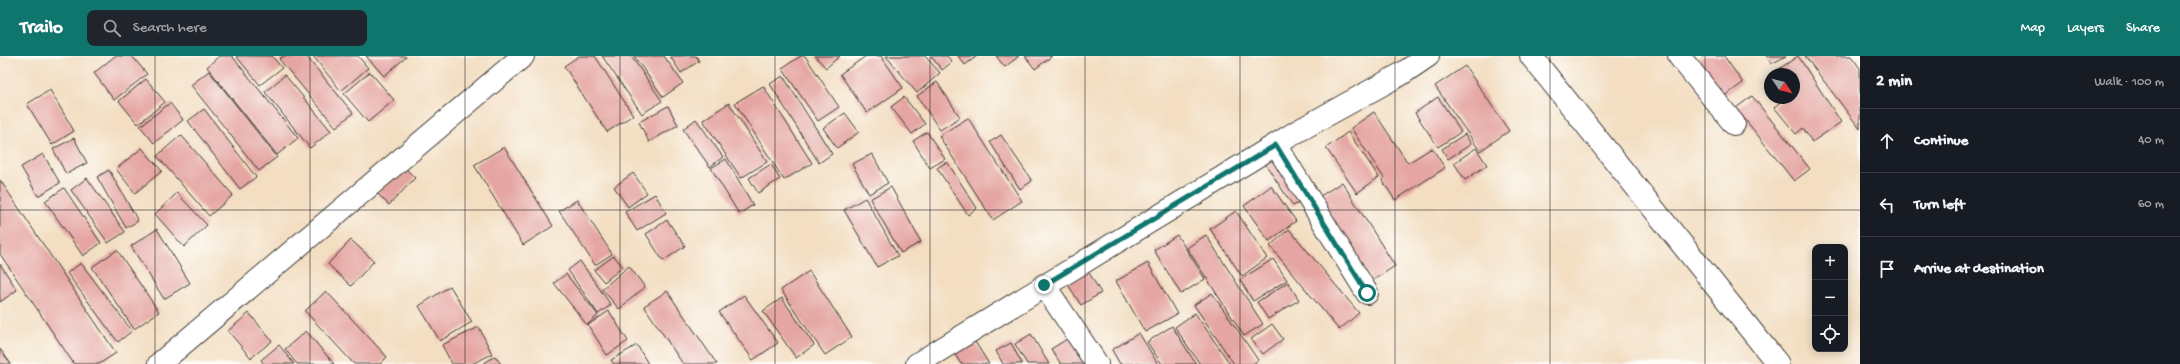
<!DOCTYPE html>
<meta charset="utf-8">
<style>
:root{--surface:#171b24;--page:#20242c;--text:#f1f3f6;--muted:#9ea1a6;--line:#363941;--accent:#0f766e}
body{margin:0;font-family:"Gochi Hand",sans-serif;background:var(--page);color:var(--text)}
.controls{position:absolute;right:12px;bottom:12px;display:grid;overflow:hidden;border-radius:8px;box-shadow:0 2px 10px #0003}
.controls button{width:36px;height:36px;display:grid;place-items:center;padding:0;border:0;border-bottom:1px solid var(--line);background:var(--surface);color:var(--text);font:20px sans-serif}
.compass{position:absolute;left:1764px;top:12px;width:36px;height:36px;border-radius:50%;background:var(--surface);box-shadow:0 2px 10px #0003;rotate:125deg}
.stop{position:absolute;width:12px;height:12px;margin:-9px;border:3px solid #0f766e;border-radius:50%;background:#fff}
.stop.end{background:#0f766e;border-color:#fff;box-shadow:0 1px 4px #0008}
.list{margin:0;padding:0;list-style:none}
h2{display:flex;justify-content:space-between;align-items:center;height:52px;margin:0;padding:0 16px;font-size:17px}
h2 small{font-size:13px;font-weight:400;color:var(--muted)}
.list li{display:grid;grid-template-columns:26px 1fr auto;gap:12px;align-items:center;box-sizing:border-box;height:64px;padding:0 16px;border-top:1px solid var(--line)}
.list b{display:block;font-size:15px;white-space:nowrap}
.list em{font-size:13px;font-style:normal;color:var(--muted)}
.icon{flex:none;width:22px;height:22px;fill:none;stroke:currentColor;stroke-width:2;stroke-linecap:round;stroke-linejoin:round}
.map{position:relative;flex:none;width:1860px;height:308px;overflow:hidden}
header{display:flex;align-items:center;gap:24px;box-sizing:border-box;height:56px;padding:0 20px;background:var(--accent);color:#fff}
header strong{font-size:19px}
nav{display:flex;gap:22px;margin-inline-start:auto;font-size:14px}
.search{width:280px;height:36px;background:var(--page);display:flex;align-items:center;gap:10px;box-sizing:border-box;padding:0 14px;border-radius:8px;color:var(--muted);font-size:15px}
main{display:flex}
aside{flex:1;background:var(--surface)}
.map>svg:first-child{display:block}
.building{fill:#e5a5a2}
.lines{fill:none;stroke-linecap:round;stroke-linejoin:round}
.street-casing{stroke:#3c3935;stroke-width:24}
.secondary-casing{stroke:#3c3935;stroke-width:24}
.street{stroke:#fff;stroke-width:22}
.secondary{stroke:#fff;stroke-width:22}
.route{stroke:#0f766e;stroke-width:5}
.grid{fill:none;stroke:#1c1c1c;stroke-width:1;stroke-opacity:0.55}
</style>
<header>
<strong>Trailo</strong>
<div class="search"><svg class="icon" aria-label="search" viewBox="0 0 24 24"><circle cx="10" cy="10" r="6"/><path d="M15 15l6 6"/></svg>Search here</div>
<nav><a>Map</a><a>Layers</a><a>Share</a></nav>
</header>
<main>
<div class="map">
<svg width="1860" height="308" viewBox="0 0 1860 308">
<rect width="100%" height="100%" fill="#fdfcf7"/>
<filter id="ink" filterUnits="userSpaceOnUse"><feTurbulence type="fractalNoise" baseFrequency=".025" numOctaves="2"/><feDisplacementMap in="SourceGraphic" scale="8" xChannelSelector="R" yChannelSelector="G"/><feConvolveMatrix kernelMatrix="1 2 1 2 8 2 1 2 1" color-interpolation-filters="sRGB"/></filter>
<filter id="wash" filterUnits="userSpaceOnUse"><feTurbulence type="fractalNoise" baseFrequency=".012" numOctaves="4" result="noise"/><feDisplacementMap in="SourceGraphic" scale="16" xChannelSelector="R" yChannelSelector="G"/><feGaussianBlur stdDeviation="0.9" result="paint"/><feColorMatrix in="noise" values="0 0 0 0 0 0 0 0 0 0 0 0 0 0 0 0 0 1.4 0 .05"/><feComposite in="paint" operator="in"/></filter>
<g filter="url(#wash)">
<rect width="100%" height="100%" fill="#f3dec2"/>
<g id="blocks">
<g class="building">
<path d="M 115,0 L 132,0 L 147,18 L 114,44 L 94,17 Z"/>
<path d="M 219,0 L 232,0 L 298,82 L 277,99 L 207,11 Z"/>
<path d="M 236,0 L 272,0 L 282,12 L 260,29 Z"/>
<path d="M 284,0 L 306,0 L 353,57 L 336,71 L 279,3 Z"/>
<path d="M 313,0 L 358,0 L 368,12 L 341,35 Z"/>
<path d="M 366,0 L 405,0 L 406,1 L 384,20 Z"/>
<path d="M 579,0 L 595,0 L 633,59 L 607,76 L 564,10 Z"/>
<path d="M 602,0 L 631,0 L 662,45 L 642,58 Z"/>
<path d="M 634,0 L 664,0 L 683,27 L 663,41 Z"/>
<path d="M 670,0 L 696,0 L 699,5 L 681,17 Z"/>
<path d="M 801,0 L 805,0 L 839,51 L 818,65 L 782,12 Z"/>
<path d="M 815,0 L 840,0 L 826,12 Z"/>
<path d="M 866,0 L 881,0 L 903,32 L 867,57 L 840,18 Z"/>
<path d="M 886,0 L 925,0 L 940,17 L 917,37 Z"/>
<path d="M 931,0 L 947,0 L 952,6 L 942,14 Z"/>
<path d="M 958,0 L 977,0 L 965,9 Z"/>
<path d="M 996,0 L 1019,0 L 1005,11 Z"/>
<path d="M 1025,0 L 1052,0 L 1035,13 Z"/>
<path d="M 1704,0 L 1724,0 L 1743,27 L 1723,41 L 1697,5 Z"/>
<path d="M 1767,0 L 1786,0 L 1771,8 Z"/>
<path d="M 1798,0 L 1841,66 L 1812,86 L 1803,72 L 1796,78 L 1774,51 L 1783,44 L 1782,42 L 1794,42 L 1794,18 L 1772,18 Z"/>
<path d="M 1805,0 L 1851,0 L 1860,12 L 1860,73 Z"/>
<path d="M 1465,10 L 1509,75 L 1480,95 L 1435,30 Z"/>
<path d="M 209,15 L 277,101 L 259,115 L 191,29 Z"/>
<path d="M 370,16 L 394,44 L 368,66 L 344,38 Z"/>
<path d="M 285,19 L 331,75 L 310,92 L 265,36 Z"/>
<path d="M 783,20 L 832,98 L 819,107 L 770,28 Z"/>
<path d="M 146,23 L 165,46 L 138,68 L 119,45 Z"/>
<path d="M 937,26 L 960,61 L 940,74 L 917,40 Z"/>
<path d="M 763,30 L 812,107 L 784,124 L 735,47 Z"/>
<path d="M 50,34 L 74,75 L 52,89 L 27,48 Z"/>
<path d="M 1752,40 L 1810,113 L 1794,125 L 1736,52 Z"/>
<path d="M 904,41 L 925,68 L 912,78 L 891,51 Z"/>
<path d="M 1438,41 L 1461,76 L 1438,91 L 1415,57 Z"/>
<path d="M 170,47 L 183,64 L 154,87 L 140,70 Z"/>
<path d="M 729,47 L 767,106 L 741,122 L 703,64 Z"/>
<path d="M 668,50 L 678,69 L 649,86 L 639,66 Z"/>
<path d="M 204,53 L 256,121 L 240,133 L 188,65 Z"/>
<path d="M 1374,56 L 1408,107 L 1432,92 L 1445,112 L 1395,144 L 1382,124 L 1384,122 L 1351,72 Z"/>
<path d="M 845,57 L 859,76 L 837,92 L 823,72 Z"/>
<path d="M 968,62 L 1022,145 L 993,164 L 939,80 Z"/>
<path d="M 696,63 L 723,101 L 710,111 L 683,73 Z"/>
<path d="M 927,76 L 945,103 L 930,112 L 913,85 Z"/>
<path d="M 1348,76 L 1379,121 L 1357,137 L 1326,92 Z"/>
<path d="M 1465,78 L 1471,88 L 1448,103 L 1442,93 Z"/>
<path d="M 181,79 L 233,139 L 209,160 L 157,100 Z"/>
<path d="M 1001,79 L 1032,125 L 1020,133 L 990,86 Z"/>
<path d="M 74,82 L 87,107 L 66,118 L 53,93 Z"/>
<path d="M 504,91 L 553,170 L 523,189 L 474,109 Z"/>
<path d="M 142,92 L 162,115 L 135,137 L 116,113 Z"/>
<path d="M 1476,92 L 1487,109 L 1465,124 L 1454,107 Z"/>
<path d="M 1278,97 L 1306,142 L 1293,150 L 1264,106 Z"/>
<path d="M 43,98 L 60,127 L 38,140 L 21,111 Z"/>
<path d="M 872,98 L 888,127 L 869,138 L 852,108 Z"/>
<path d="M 726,103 L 753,149 L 739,158 L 711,112 Z"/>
<path d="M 947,106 L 977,152 L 968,159 L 937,112 Z"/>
<path d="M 771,108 L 780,123 L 758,137 L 749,122 Z"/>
<path d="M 403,110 L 415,122 L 389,149 L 377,137 Z"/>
<path d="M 109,114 L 138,165 L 126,172 L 97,121 Z"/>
<path d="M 633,117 L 647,137 L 628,151 L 614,131 Z"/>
<path d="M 87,122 L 125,176 L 108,187 L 71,134 Z"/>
<path d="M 0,124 L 116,297 L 99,308 L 74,308 L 0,198 Z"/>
<path d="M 1342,126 L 1395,210 L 1372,225 L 1319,141 Z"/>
<path d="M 1271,130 L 1296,165 L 1269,185 L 1244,150 Z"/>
<path d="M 891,131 L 921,186 L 901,197 L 870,143 Z"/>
<path d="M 64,132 L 101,187 L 83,200 L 45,145 Z"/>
<path d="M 177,137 L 207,169 L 184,191 L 155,158 Z"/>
<path d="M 655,138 L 666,157 L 637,175 L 625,156 Z"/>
<path d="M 865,142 L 898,200 L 877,211 L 844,154 Z"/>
<path d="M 577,144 L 612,198 L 595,209 L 559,155 Z"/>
<path d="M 1236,155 L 1267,202 L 1242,220 L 1210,173 Z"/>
<path d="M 667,164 L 685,190 L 663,205 L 646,178 Z"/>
<path d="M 157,173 L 190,227 L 164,243 L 131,190 Z"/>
<path d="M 1289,173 L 1359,257 L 1339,274 L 1270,190 Z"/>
<path d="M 1177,179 L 1205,223 L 1181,238 L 1154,194 Z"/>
<path d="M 1206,179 L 1263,268 L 1244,280 L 1187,192 Z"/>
<path d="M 351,184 L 374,205 L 351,230 L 328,208 Z"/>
<path d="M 117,194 L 159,256 L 134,273 L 92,211 Z"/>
<path d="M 614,200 L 623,211 L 604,226 L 594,214 Z"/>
<path d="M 1273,203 L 1287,224 L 1253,245 L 1240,224 Z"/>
<path d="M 580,205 L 611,249 L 598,258 L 568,214 Z"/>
<path d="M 81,207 L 132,275 L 118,286 L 67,217 Z"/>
<path d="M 1148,207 L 1177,258 L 1145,276 L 1116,225 Z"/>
<path d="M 0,208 L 17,234 L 0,246 Z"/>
<path d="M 629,210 L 645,231 L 619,253 L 602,233 Z"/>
<path d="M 809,215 L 852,281 L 825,299 L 781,234 Z"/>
<path d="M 1088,215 L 1101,237 L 1081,249 L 1067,227 Z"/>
<path d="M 566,218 L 598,259 L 587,269 L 554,227 Z"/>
<path d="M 1288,226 L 1299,244 L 1268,263 L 1257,246 Z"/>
<path d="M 450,230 L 472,266 L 440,285 L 419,250 Z"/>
<path d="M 326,235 L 387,301 L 380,308 L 354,308 L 305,255 Z"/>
<path d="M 667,235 L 717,308 L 683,308 L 644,250 Z"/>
<path d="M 1212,237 L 1258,304 L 1253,308 L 1234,308 L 1194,249 Z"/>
<path d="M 744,239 L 778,287 L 753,304 L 719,256 Z"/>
<path d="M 782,242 L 814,289 L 796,302 L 763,255 Z"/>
<path d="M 609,255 L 628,285 L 607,299 L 588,269 Z"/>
<path d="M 249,257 L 272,285 L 251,302 L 228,275 Z"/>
<path d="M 1195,257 L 1230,308 L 1200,308 L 1175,271 Z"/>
<path d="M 1272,268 L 1283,283 L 1263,298 L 1251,283 Z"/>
<path d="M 1172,270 L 1196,308 L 1162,308 L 1147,286 Z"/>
<path d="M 479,271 L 492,298 L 472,308 L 452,308 L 442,289 Z"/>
<path d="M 306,275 L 334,308 L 297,308 L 285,293 Z"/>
<path d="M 1139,277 L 1158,308 L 1120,308 L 1112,294 Z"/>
<path d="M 1031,278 L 1049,308 L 1027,308 L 1015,288 Z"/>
<path d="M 1072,280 L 1090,308 L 1061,308 L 1051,293 Z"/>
<path d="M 972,281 L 989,308 L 961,308 L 952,294 Z"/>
<path d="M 1011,287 L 1022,308 L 1003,308 L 996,295 Z"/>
<path d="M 279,289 L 294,308 L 264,308 L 261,304 Z"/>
<path d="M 637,289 L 648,308 L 614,308 L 611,304 Z"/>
<path d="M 0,293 L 11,308 L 0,308 Z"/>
<path d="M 495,300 L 501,308 L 483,308 Z"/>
</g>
</g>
</g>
<g filter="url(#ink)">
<use href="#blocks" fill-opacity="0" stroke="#3c3935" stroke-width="1"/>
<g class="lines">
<g class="street-casing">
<g id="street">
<path d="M 1531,0 L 1778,308"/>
<path d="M 1679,0 L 1734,68"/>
<path d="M 1276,89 L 1367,237"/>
<path d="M 1044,229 L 1097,308"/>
<path d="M 917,308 L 1298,75 L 1403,17 L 1428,0"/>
</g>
</g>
<g class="secondary-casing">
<path id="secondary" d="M 159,308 L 523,0"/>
</g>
<use href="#street" class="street"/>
<use href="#secondary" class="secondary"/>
</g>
</g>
<g class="lines" filter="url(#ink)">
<path class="route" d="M 1044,229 L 1276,89 L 1367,237"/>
</g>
<path class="grid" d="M 155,0 L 155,308M 310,0 L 310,308M 465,0 L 465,308M 620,0 L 620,308M 775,0 L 775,308M 930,0 L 930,308M 1085,0 L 1085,308M 1240,0 L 1240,308M 1395,0 L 1395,308M 1550,0 L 1550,308M 1705,0 L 1705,308M 0,154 L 1860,154"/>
</svg>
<div class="controls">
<button>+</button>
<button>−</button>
<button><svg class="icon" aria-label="locate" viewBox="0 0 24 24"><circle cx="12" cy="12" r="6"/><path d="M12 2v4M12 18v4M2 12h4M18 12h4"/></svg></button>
</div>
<svg class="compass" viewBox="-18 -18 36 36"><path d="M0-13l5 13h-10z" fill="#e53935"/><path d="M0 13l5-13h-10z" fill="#9ea1a6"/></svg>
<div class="stop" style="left:1367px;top:237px"></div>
<div class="stop end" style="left:1044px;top:229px"></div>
</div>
<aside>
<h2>2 min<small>Walk · 100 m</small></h2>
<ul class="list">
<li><svg class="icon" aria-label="ahead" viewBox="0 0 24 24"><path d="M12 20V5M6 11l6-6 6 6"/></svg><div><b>Continue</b></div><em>40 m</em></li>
<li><svg class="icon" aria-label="left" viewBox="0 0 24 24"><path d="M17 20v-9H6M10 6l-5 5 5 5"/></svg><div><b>Turn left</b></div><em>60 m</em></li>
<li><svg class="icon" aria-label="arrive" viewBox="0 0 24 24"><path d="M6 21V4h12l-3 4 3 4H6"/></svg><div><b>Arrive at destination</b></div></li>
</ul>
</aside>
</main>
